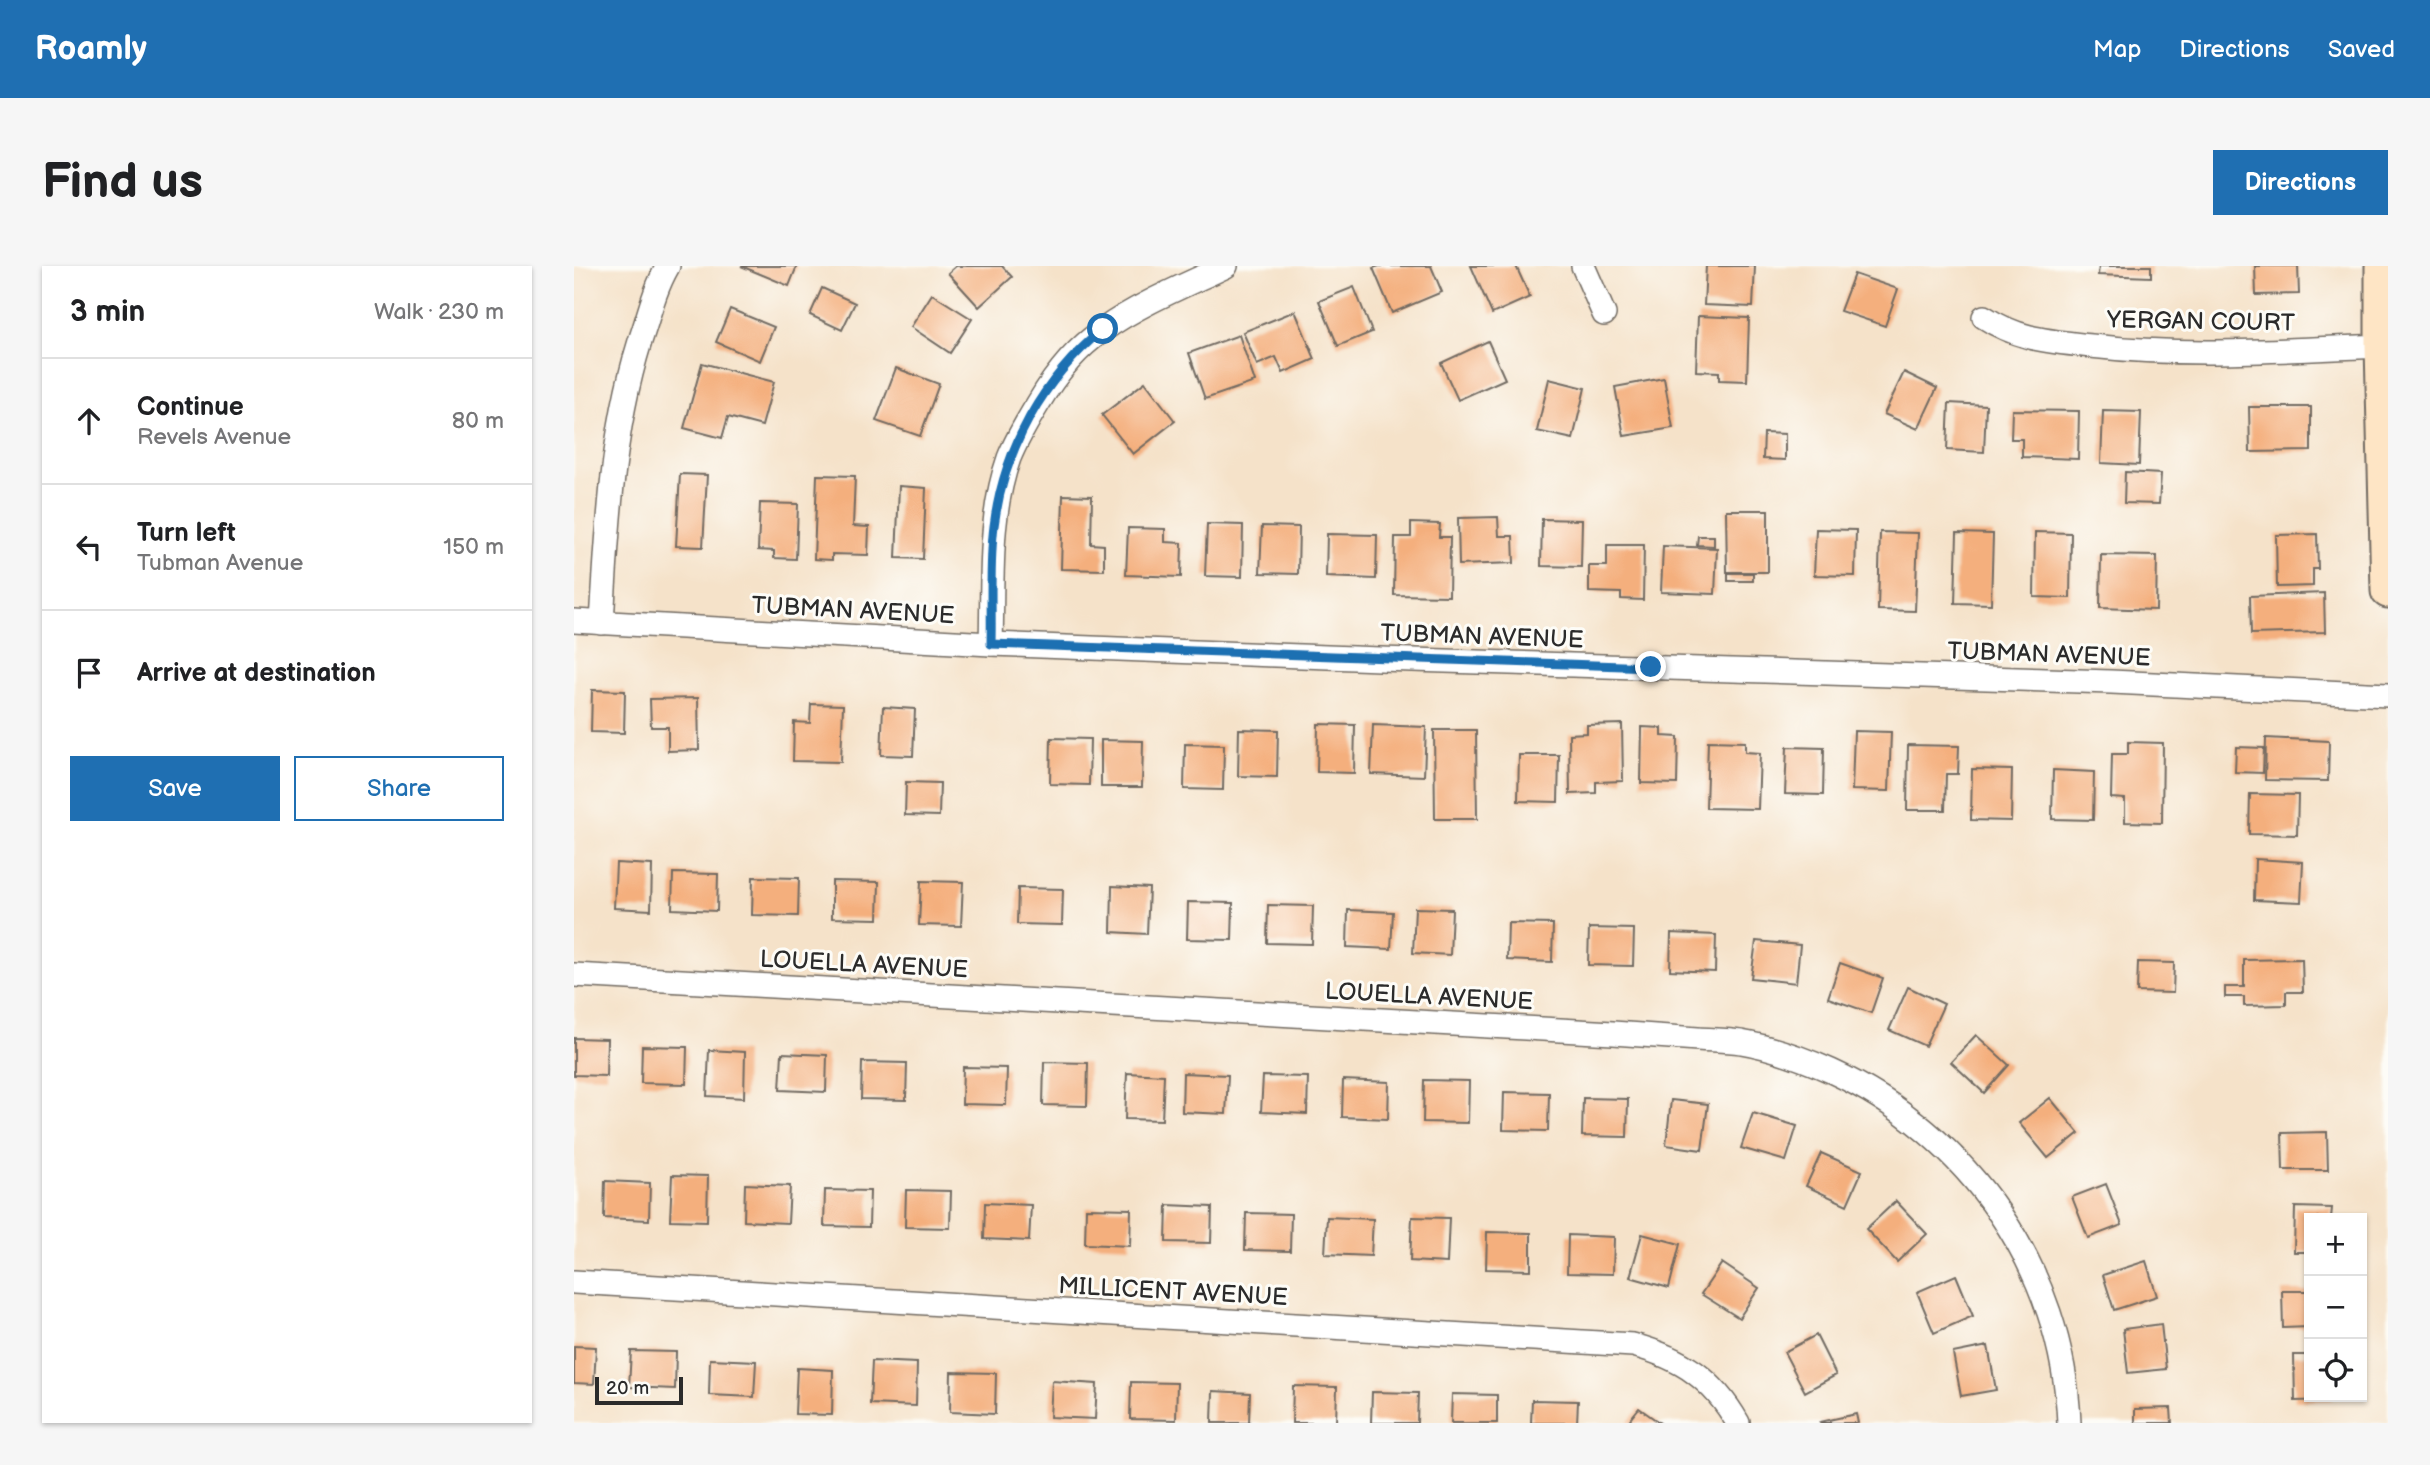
<!DOCTYPE html>
<meta charset="utf-8">
<style>
:root{--surface:#fff;--page:#f6f6f6;--text:#202124;--muted:#757577;--line:#e0e0e0;--accent:#1f6fb2}
body{margin:0;font-family:"Balsamiq Sans",sans-serif;background:var(--page);color:var(--text)}
.controls{position:absolute;right:21px;bottom:21px;display:grid;overflow:hidden;border-radius:0px;box-shadow:0 2px 5px #0004}
.controls button{width:63px;height:63px;display:grid;place-items:center;padding:0;border:0;border-bottom:2px solid var(--line);background:var(--surface);color:var(--text);font:35px sans-serif}
.scale{position:absolute;left:21px;bottom:18px;width:88px;box-sizing:border-box;padding-left:7px;border:4px solid #2b2b2b;border-top:0;font-size:19px;line-height:24px;white-space:nowrap;color:#2b2b2b;-webkit-text-stroke:5px #fdfcf7;paint-order:stroke}
.stop{position:absolute;width:21px;height:21px;margin:-16px;border:5px solid #1f6fb2;border-radius:50%;background:#fff}
.stop.end{background:#1f6fb2;border-color:#fff;box-shadow:0 2px 7px #0008}
.list{margin:0;padding:0;list-style:none}
h2{display:flex;justify-content:space-between;align-items:center;height:91px;margin:0;padding:0 28px;font-size:30px}
h2 small{font-size:23px;font-weight:400;color:var(--muted)}
.list li{display:grid;grid-template-columns:46px 1fr auto;gap:21px;align-items:center;box-sizing:border-box;height:126px;padding:0 28px;border-top:2px solid var(--line)}
.list b{display:block;font-size:26px;white-space:nowrap}
.list p{margin:0;font-size:23px;white-space:nowrap;color:var(--muted)}
.list em{font-size:23px;font-style:normal;color:var(--muted)}
.actions{display:flex;gap:14px;padding:21px 28px}
.actions a{flex:1;padding:16px 0;border:2px solid var(--accent);border-radius:0px;text-align:center;font-size:24px;color:var(--accent)}
.actions .main{background:var(--accent);color:#fff}
.icon{flex:none;width:38px;height:38px;fill:none;stroke:currentColor;stroke-width:2;stroke-linecap:round;stroke-linejoin:round}
.map{position:relative;flex:none;width:1814px;height:1157px;overflow:hidden;border-radius:0px}
header{display:flex;align-items:center;gap:42px;box-sizing:border-box;height:98px;padding:0 35px;background:var(--accent);color:#fff}
header strong{font-size:33px}
nav{display:flex;gap:38px;margin-inline-start:auto;font-size:24px}
.intro{display:flex;align-items:center;justify-content:space-between;box-sizing:border-box;height:168px;padding:0 42px}
h1{margin:0;font-size:49px}
.button{padding:18px 32px;border-radius:0px;background:var(--accent);color:#fff;font-size:24px;font-weight:700}
main{display:flex;gap:42px;padding:0 42px}
aside{flex:1;background:var(--surface);border-radius:0px;box-shadow:0 2px 5px #0004}
.map>svg:first-child{display:block}
.building{fill:#f4af7d}
.lines{fill:none;stroke-linecap:round;stroke-linejoin:round}
.street-casing{stroke:#726b62;stroke-width:26}
.secondary-casing{stroke:#726b62;stroke-width:37}
.street{stroke:#fff;stroke-width:23}
.secondary{stroke:#fee5c5;stroke-width:33}
.route{stroke:#1f6fb2;stroke-width:9}
.labels{text-anchor:middle;stroke-width:6;stroke-linejoin:round;paint-order:stroke}
.street-label{font-size:24px;fill:#2b2b2b;stroke:#fdfcf7}
</style>
<header>
<strong>Roamly</strong>
<nav><a>Map</a><a>Directions</a><a>Saved</a></nav>
</header>
<div class="intro"><h1>Find us</h1><a class="button">Directions</a></div>
<main>
<aside>
<h2>3 min<small>Walk · 230 m</small></h2>
<ul class="list">
<li><svg class="icon" aria-label="ahead" viewBox="0 0 24 24"><path d="M12 20V5M6 11l6-6 6 6"/></svg><div><b>Continue</b><p>Revels Avenue</p></div><em>80 m</em></li>
<li><svg class="icon" aria-label="left" viewBox="0 0 24 24"><path d="M17 20v-9H6M10 6l-5 5 5 5"/></svg><div><b>Turn left</b><p>Tubman Avenue</p></div><em>150 m</em></li>
<li><svg class="icon" aria-label="arrive" viewBox="0 0 24 24"><path d="M6 21V4h12l-3 4 3 4H6"/></svg><div><b>Arrive at destination</b></div></li>
</ul>
<div class="actions"><a class="main">Save</a><a>Share</a></div>
</aside>
<div class="map">
<svg width="1814" height="1157" viewBox="0 0 1814 1157">
<rect width="100%" height="100%" fill="#fdfcf7"/>
<filter id="ink" filterUnits="userSpaceOnUse"><feTurbulence type="fractalNoise" baseFrequency=".0143" numOctaves="2"/><feDisplacementMap in="SourceGraphic" scale="14" xChannelSelector="R" yChannelSelector="G"/><feConvolveMatrix kernelMatrix="1 2 1 2 8 2 1 2 1" color-interpolation-filters="sRGB"/></filter>
<filter id="wash" filterUnits="userSpaceOnUse"><feTurbulence type="fractalNoise" baseFrequency=".00686" numOctaves="4" result="noise"/><feDisplacementMap in="SourceGraphic" scale="28" xChannelSelector="R" yChannelSelector="G"/><feGaussianBlur stdDeviation="1.57" result="paint"/><feColorMatrix in="noise" values="0 0 0 0 0 0 0 0 0 0 0 0 0 0 0 0 0 1.4 0 .05"/><feComposite in="paint" operator="in"/></filter>
<g filter="url(#wash)">
<rect width="100%" height="100%" fill="#f5e2c9"/>
<g id="blocks">
<g class="building">
<path d="M 167,0 L 223,0 L 215,20 Z"/>
<path d="M 382,0 L 428,0 L 438,11 L 405,41 L 374,7 Z"/>
<path d="M 805,0 L 857,0 L 868,26 L 818,47 L 799,2 Z"/>
<path d="M 897,0 L 942,0 L 956,31 L 918,48 Z"/>
<path d="M 1132,0 L 1181,0 L 1179,41 L 1130,39 Z"/>
<path d="M 1525,0 L 1577,0 L 1577,11 L 1524,9 Z"/>
<path d="M 1681,0 L 1724,0 L 1725,28 L 1682,29 Z"/>
<path d="M 1280,8 L 1324,23 L 1311,60 L 1266,45 Z"/>
<path d="M 780,21 L 798,66 L 764,80 L 745,35 Z"/>
<path d="M 248,22 L 281,37 L 268,64 L 236,49 Z"/>
<path d="M 358,28 L 398,53 L 376,87 L 337,61 Z"/>
<path d="M 156,43 L 200,61 L 186,95 L 142,76 Z"/>
<path d="M 721,45 L 741,93 L 709,107 L 702,91 L 683,99 L 669,66 Z"/>
<path d="M 1124,50 L 1175,52 L 1173,115 L 1145,114 L 1145,106 L 1122,105 Z"/>
<path d="M 665,69 L 681,116 L 631,133 L 615,87 Z"/>
<path d="M 914,75 L 931,113 L 884,134 L 867,97 Z"/>
<path d="M 128,97 L 200,116 L 188,160 L 154,151 L 148,172 L 110,162 Z"/>
<path d="M 322,102 L 365,118 L 346,170 L 302,155 Z"/>
<path d="M 1330,106 L 1363,122 L 1344,163 L 1310,148 Z"/>
<path d="M 1090,112 L 1099,162 L 1050,170 L 1041,121 Z"/>
<path d="M 975,113 L 1011,122 L 999,173 L 963,165 Z"/>
<path d="M 571,116 L 601,155 L 559,188 L 528,149 Z"/>
<path d="M 1375,137 L 1412,139 L 1410,186 L 1373,184 Z"/>
<path d="M 1675,141 L 1737,141 L 1737,185 L 1676,186 Z"/>
<path d="M 1438,144 L 1505,145 L 1504,193 L 1448,191 L 1448,173 L 1437,173 Z"/>
<path d="M 1529,145 L 1567,146 L 1565,199 L 1527,197 Z"/>
<path d="M 1190,167 L 1211,168 L 1211,194 L 1189,193 Z"/>
<path d="M 1551,206 L 1587,208 L 1585,238 L 1550,237 Z"/>
<path d="M 106,208 L 133,209 L 129,281 L 102,280 Z"/>
<path d="M 243,209 L 281,210 L 279,260 L 295,261 L 294,289 L 258,288 L 258,294 L 240,293 Z"/>
<path d="M 325,220 L 352,222 L 349,293 L 322,292 Z"/>
<path d="M 489,229 L 518,230 L 517,278 L 530,279 L 530,304 L 487,303 Z"/>
<path d="M 186,237 L 224,238 L 222,293 L 200,292 L 200,285 L 184,284 Z"/>
<path d="M 1152,244 L 1194,244 L 1194,306 L 1153,306 Z"/>
<path d="M 924,251 L 925,270 L 939,270 L 940,297 L 885,299 L 884,252 Z"/>
<path d="M 968,253 L 1008,254 L 1007,301 L 967,300 Z"/>
<path d="M 837,257 L 866,258 L 865,271 L 876,271 L 875,330 L 820,329 L 821,271 L 837,271 Z"/>
<path d="M 633,258 L 669,259 L 668,311 L 631,310 Z"/>
<path d="M 688,260 L 725,261 L 724,308 L 686,307 Z"/>
<path d="M 554,262 L 591,263 L 591,276 L 608,277 L 607,311 L 552,309 Z"/>
<path d="M 1242,263 L 1282,264 L 1281,310 L 1240,309 Z"/>
<path d="M 1306,266 L 1344,267 L 1341,345 L 1304,344 Z"/>
<path d="M 1461,266 L 1497,267 L 1496,332 L 1460,331 Z"/>
<path d="M 1383,267 L 1419,268 L 1417,338 L 1381,337 Z"/>
<path d="M 753,268 L 803,269 L 802,313 L 752,311 Z"/>
<path d="M 1743,268 L 1744,303 L 1739,303 L 1739,320 L 1703,321 L 1702,269 Z"/>
<path d="M 1124,270 L 1140,270 L 1140,280 L 1123,279 Z"/>
<path d="M 1033,279 L 1070,279 L 1069,334 L 1047,333 L 1047,327 L 1015,326 L 1015,300 L 1033,300 Z"/>
<path d="M 1089,280 L 1143,282 L 1141,328 L 1087,326 Z"/>
<path d="M 1527,289 L 1583,290 L 1582,344 L 1526,342 Z"/>
<rect x="1154" y="307" width="25" height="8"/>
<path d="M 1750,327 L 1751,366 L 1677,368 L 1676,330 Z"/>
<path d="M 18,424 L 51,425 L 50,467 L 17,466 Z"/>
<path d="M 124,432 L 125,484 L 94,485 L 94,461 L 77,461 L 76,433 Z"/>
<path d="M 237,438 L 269,439 L 267,496 L 219,495 L 220,456 L 236,457 Z"/>
<path d="M 309,441 L 341,443 L 339,490 L 307,489 Z"/>
<path d="M 744,458 L 781,459 L 780,507 L 743,506 Z"/>
<path d="M 1048,458 L 1049,515 L 1022,516 L 1022,527 L 996,528 L 995,468 L 1013,467 L 1013,459 Z"/>
<path d="M 799,459 L 852,461 L 850,510 L 797,508 Z"/>
<path d="M 1068,461 L 1088,462 L 1088,470 L 1104,471 L 1103,518 L 1067,517 Z"/>
<path d="M 665,463 L 704,464 L 703,511 L 664,510 Z"/>
<path d="M 860,464 L 902,464 L 903,553 L 861,553 Z"/>
<path d="M 1280,465 L 1317,466 L 1315,525 L 1278,524 Z"/>
<path d="M 477,472 L 516,473 L 515,519 L 476,518 Z"/>
<path d="M 1692,472 L 1755,475 L 1754,515 L 1691,514 Z"/>
<path d="M 527,474 L 569,475 L 568,521 L 527,521 Z"/>
<path d="M 1134,475 L 1171,476 L 1171,486 L 1186,487 L 1184,543 L 1132,542 Z"/>
<path d="M 1554,476 L 1589,477 L 1588,557 L 1551,556 L 1551,533 L 1537,532 L 1538,488 L 1554,488 Z"/>
<path d="M 611,478 L 650,479 L 649,524 L 610,523 Z"/>
<path d="M 1334,479 L 1385,480 L 1384,508 L 1372,508 L 1371,544 L 1333,544 Z"/>
<path d="M 1213,481 L 1250,482 L 1249,529 L 1211,528 Z"/>
<path d="M 1662,481 L 1690,482 L 1689,507 L 1661,506 Z"/>
<path d="M 945,489 L 985,489 L 984,536 L 944,535 Z"/>
<path d="M 1398,503 L 1438,504 L 1437,555 L 1397,554 Z"/>
<path d="M 1479,504 L 1520,506 L 1519,554 L 1478,553 Z"/>
<path d="M 332,516 L 366,517 L 365,550 L 331,549 Z"/>
<path d="M 1676,528 L 1724,529 L 1723,569 L 1675,568 Z"/>
<path d="M 1681,593 L 1729,596 L 1727,636 L 1680,634 Z"/>
<path d="M 42,597 L 78,599 L 77,644 L 40,642 Z"/>
<path d="M 99,607 L 144,608 L 143,645 L 98,643 Z"/>
<path d="M 179,611 L 225,612 L 224,650 L 178,649 Z"/>
<path d="M 258,615 L 305,616 L 304,653 L 258,652 Z"/>
<path d="M 347,615 L 389,616 L 387,660 L 345,659 Z"/>
<path d="M 538,620 L 575,622 L 573,668 L 537,666 Z"/>
<path d="M 444,622 L 489,623 L 488,659 L 443,658 Z"/>
<path d="M 614,636 L 659,637 L 658,674 L 613,673 Z"/>
<path d="M 694,639 L 739,640 L 738,678 L 693,677 Z"/>
<path d="M 841,642 L 878,643 L 876,689 L 839,687 Z"/>
<path d="M 774,644 L 819,646 L 817,683 L 773,681 Z"/>
<path d="M 934,657 L 979,658 L 978,696 L 933,694 Z"/>
<path d="M 1015,662 L 1060,663 L 1059,700 L 1014,699 Z"/>
<path d="M 1097,667 L 1142,669 L 1141,706 L 1096,704 Z"/>
<path d="M 1182,675 L 1226,679 L 1222,717 L 1177,712 Z"/>
<path d="M 1728,693 L 1729,726 L 1712,726 L 1712,739 L 1670,740 L 1670,731 L 1651,731 L 1651,721 L 1670,721 L 1670,694 Z"/>
<path d="M 1564,696 L 1600,697 L 1599,727 L 1563,726 Z"/>
<path d="M 1266,697 L 1309,712 L 1297,747 L 1254,732 Z"/>
<path d="M 1334,721 L 1370,738 L 1351,780 L 1315,764 Z"/>
<path d="M 1402,769 L 1435,799 L 1410,827 L 1377,796 Z"/>
<path d="M 0,772 L 33,773 L 32,810 L 0,809 Z"/>
<path d="M 68,780 L 113,781 L 112,818 L 67,817 Z"/>
<path d="M 135,784 L 171,786 L 170,832 L 133,830 Z"/>
<path d="M 208,787 L 253,789 L 252,826 L 206,824 Z"/>
<path d="M 288,796 L 333,797 L 332,834 L 287,833 Z"/>
<path d="M 470,796 L 514,797 L 513,840 L 469,839 Z"/>
<path d="M 389,801 L 433,802 L 432,839 L 388,838 Z"/>
<path d="M 553,807 L 590,809 L 588,854 L 551,853 Z"/>
<path d="M 609,807 L 654,809 L 652,848 L 608,846 Z"/>
<path d="M 689,810 L 734,811 L 733,848 L 687,846 Z"/>
<path d="M 769,814 L 815,816 L 814,853 L 768,851 Z"/>
<path d="M 850,814 L 895,815 L 894,857 L 849,856 Z"/>
<path d="M 930,826 L 975,827 L 974,865 L 929,864 Z"/>
<path d="M 1009,832 L 1054,833 L 1053,871 L 1008,870 Z"/>
<path d="M 1476,832 L 1505,867 L 1474,892 L 1445,857 Z"/>
<path d="M 1097,834 L 1134,838 L 1128,884 L 1092,879 Z"/>
<path d="M 1179,847 L 1223,860 L 1212,895 L 1167,882 Z"/>
<path d="M 1753,866 L 1754,904 L 1709,904 L 1708,867 Z"/>
<path d="M 1247,887 L 1288,905 L 1273,939 L 1232,920 Z"/>
<path d="M 98,909 L 134,910 L 133,955 L 96,954 Z"/>
<path d="M 31,915 L 76,917 L 75,954 L 30,952 Z"/>
<path d="M 171,918 L 216,920 L 214,957 L 170,955 Z"/>
<path d="M 1532,918 L 1548,959 L 1514,972 L 1498,931 Z"/>
<path d="M 251,924 L 296,925 L 295,961 L 250,960 Z"/>
<path d="M 332,924 L 377,925 L 376,962 L 331,961 Z"/>
<path d="M 1322,935 L 1353,968 L 1323,996 L 1292,963 Z"/>
<path d="M 411,937 L 457,939 L 455,975 L 410,973 Z"/>
<path d="M 593,939 L 638,941 L 637,977 L 592,976 Z"/>
<path d="M 1721,941 L 1758,942 L 1757,952 L 1735,952 L 1735,986 L 1720,986 Z"/>
<path d="M 512,942 L 557,943 L 556,980 L 511,978 Z"/>
<path d="M 672,947 L 717,948 L 716,985 L 671,984 Z"/>
<path d="M 753,951 L 799,953 L 797,990 L 751,988 Z"/>
<path d="M 838,951 L 875,952 L 873,997 L 836,995 Z"/>
<path d="M 913,966 L 957,967 L 957,1004 L 912,1003 Z"/>
<path d="M 1068,968 L 1106,978 L 1095,1022 L 1056,1011 Z"/>
<path d="M 994,969 L 1040,971 L 1039,1008 L 993,1007 Z"/>
<path d="M 1572,995 L 1583,1030 L 1540,1044 L 1529,1009 Z"/>
<path d="M 1148,997 L 1185,1022 L 1165,1052 L 1127,1028 Z"/>
<path d="M 1382,1009 L 1399,1050 L 1360,1067 L 1343,1026 Z"/>
<path d="M 1708,1025 L 1735,1025 L 1735,1061 L 1709,1062 Z"/>
<path d="M 1587,1058 L 1592,1103 L 1554,1107 L 1549,1063 Z"/>
<path d="M 1242,1069 L 1262,1109 L 1231,1126 L 1210,1086 Z"/>
<path d="M 0,1080 L 22,1081 L 20,1118 L 0,1117 Z"/>
<path d="M 1414,1080 L 1422,1124 L 1387,1130 L 1379,1087 Z"/>
<path d="M 57,1085 L 102,1086 L 101,1123 L 55,1121 Z"/>
<path d="M 1720,1089 L 1735,1089 L 1735,1131 L 1758,1131 L 1758,1134 L 1721,1135 Z"/>
<path d="M 136,1093 L 182,1095 L 180,1131 L 135,1129 Z"/>
<path d="M 298,1095 L 343,1097 L 342,1140 L 296,1138 Z"/>
<path d="M 223,1102 L 259,1104 L 258,1149 L 221,1148 Z"/>
<path d="M 377,1106 L 422,1107 L 421,1148 L 376,1146 Z"/>
<path d="M 478,1115 L 523,1118 L 521,1153 L 476,1151 Z"/>
<path d="M 557,1116 L 603,1117 L 602,1154 L 556,1153 Z"/>
<path d="M 719,1120 L 763,1121 L 762,1157 L 718,1157 Z"/>
<path d="M 639,1125 L 676,1127 L 675,1157 L 638,1157 Z"/>
<path d="M 798,1126 L 844,1127 L 843,1157 L 797,1157 Z"/>
<path d="M 878,1128 L 923,1129 L 923,1157 L 877,1157 Z"/>
<path d="M 958,1134 L 1004,1135 L 1003,1157 L 957,1157 Z"/>
<path d="M 1065,1142 L 1086,1157 L 1053,1157 Z"/>
<path d="M 1597,1142 L 1598,1157 L 1561,1157 L 1561,1143 Z"/>
<path d="M 1282,1148 L 1284,1157 L 1247,1157 L 1246,1156 Z"/>
</g>
</g>
</g>
<g filter="url(#ink)">
<use href="#blocks" fill-opacity="0" stroke="#726b62" stroke-width="2"/>
<g class="lines">
<g class="street-casing">
<g id="street">
<path d="M 1009,0 L 1030,48"/>
<path d="M 1410,51 C 1445,74 1476,75 1517,80 C 1614,91 1711,84 1808,80"/>
<path d="M 0,355 L 417,378 L 806,393 L 1537,416 L 1814,429"/>
<path d="M 28,357 C 34,256 38,156 71,60 C 77,40 83,19 94,0"/>
<path d="M 417,378 C 419,316 414,251 435,192 C 443,172 454,154 465,136 C 481,109 503,82 529,64 C 565,38 612,19 652,0"/>
<path d="M 0,709 C 263,722 526,740 790,753 C 873,758 956,762 1039,767 C 1067,769 1096,771 1124,773 C 1138,774 1153,774 1167,776 C 1197,781 1230,793 1257,805 C 1396,869 1489,1004 1495,1157"/>
<path d="M 0,1016 L 1059,1079 C 1108,1092 1139,1113 1164,1157"/>
</g>
</g>
<g class="secondary-casing">
<path id="secondary" d="M 1808,0 L 1808,80 L 1814,325"/>
</g>
<use href="#street" class="street"/>
<use href="#secondary" class="secondary"/>
</g>
</g>
<g class="lines" filter="url(#ink)">
<path class="route" d="M 529,63 C 469,113 430,182 420,260 C 415,298 418,339 417,378 L 1077,401"/>
</g>
<g class="labels">
<g class="street-label">
<text transform="translate(1627 55) rotate(1)" y="8">YERGAN COURT</text>
<text transform="translate(279 344) rotate(3)" y="8">TUBMAN AVENUE</text>
<text transform="translate(908 370) rotate(2)" y="8">TUBMAN AVENUE</text>
<text transform="translate(1475 388) rotate(2)" y="8">TUBMAN AVENUE</text>
<text transform="translate(290 698) rotate(3)" y="8">LOUELLA AVENUE</text>
<text transform="translate(855 730) rotate(3)" y="8">LOUELLA AVENUE</text>
<text transform="translate(599 1025) rotate(3)" y="8">MILLICENT AVENUE</text>
</g>
</g>
</svg>
<div class="controls">
<button>+</button>
<button>−</button>
<button><svg class="icon" aria-label="locate" viewBox="0 0 24 24"><circle cx="12" cy="12" r="6"/><path d="M12 2v4M12 18v4M2 12h4M18 12h4"/></svg></button>
</div>
<div class="scale">20 m</div>
<div class="stop" style="left:529px;top:63px"></div>
<div class="stop end" style="left:1077px;top:401px"></div>
</div>
</main>
